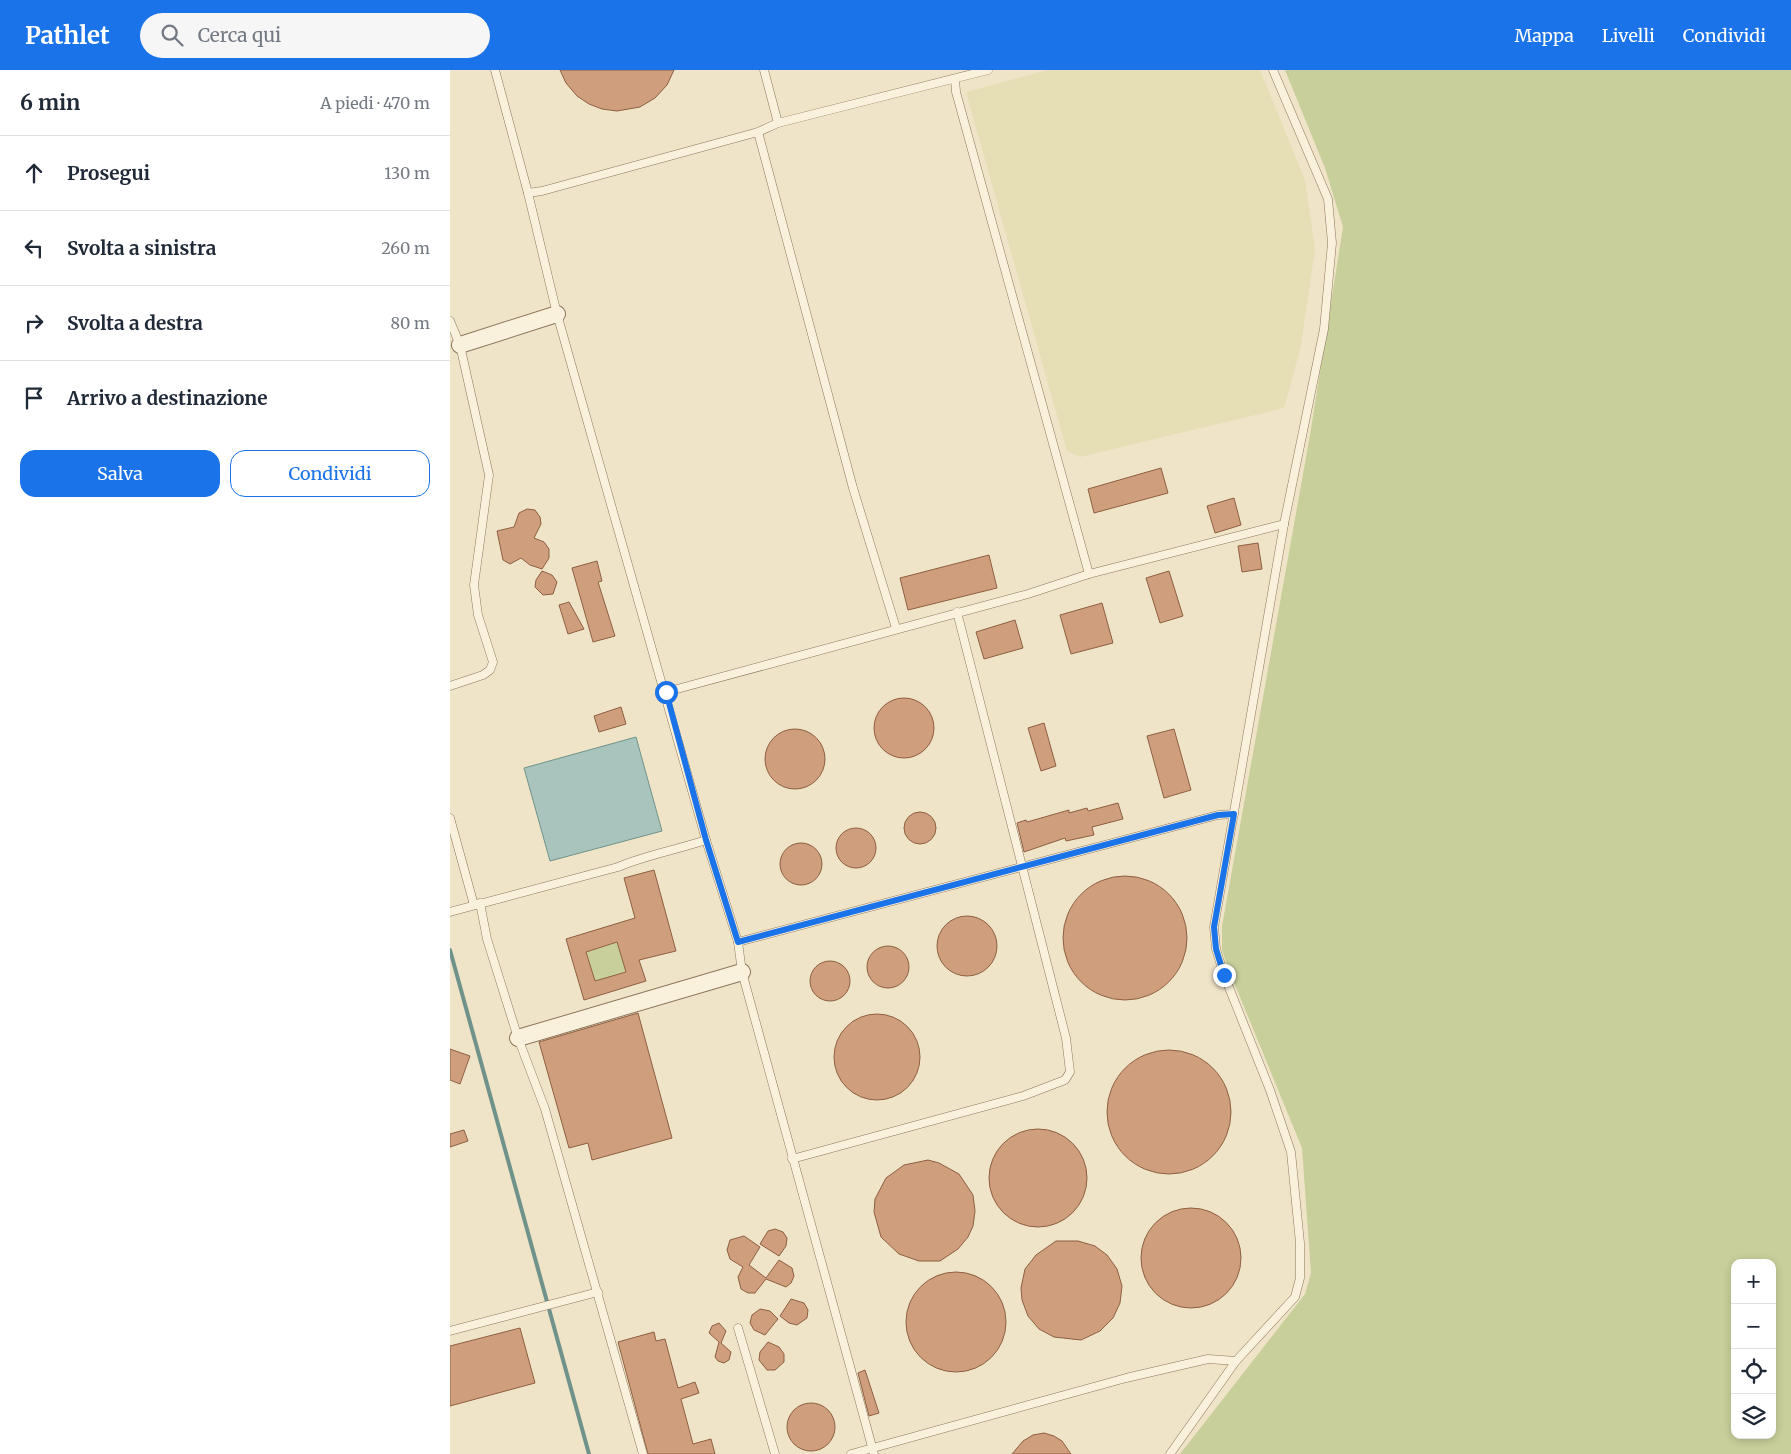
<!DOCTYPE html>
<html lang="it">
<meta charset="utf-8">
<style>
:root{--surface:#fff;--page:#f6f6f7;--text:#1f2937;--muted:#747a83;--line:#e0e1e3;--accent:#1a73e8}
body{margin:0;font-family:Merriweather,serif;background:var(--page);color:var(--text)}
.controls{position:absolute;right:15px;bottom:15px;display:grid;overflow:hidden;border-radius:10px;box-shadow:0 2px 8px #0003}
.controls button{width:45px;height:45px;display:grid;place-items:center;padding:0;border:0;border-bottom:1px solid var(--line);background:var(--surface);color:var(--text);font:25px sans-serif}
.stop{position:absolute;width:15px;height:15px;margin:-11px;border:4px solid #1a73e8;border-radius:50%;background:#fff}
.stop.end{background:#1a73e8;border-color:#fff;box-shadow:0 1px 5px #0008}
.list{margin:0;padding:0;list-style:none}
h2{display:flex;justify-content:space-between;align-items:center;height:65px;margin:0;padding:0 20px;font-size:21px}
h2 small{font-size:16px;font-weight:400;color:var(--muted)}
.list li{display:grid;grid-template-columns:32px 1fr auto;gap:15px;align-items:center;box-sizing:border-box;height:75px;padding:0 20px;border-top:1px solid var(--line)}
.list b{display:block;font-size:19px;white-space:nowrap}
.list em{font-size:16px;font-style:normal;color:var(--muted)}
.actions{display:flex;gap:10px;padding:15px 20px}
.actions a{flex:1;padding:11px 0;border:1px solid var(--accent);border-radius:15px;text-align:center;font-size:18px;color:var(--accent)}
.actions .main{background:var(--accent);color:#fff}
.icon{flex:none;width:28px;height:28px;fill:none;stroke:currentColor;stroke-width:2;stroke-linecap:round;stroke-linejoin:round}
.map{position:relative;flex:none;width:1341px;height:1384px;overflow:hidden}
header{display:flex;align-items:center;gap:30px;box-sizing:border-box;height:70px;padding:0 25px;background:var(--accent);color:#fff}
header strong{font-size:24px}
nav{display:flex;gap:28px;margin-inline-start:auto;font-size:18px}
.search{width:350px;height:45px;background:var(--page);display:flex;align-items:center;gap:12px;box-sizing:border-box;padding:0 18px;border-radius:28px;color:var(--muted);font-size:19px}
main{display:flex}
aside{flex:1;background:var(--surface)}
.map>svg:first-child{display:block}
.farmland{fill:#e6deb5}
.green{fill:#c9cf9b;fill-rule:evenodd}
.water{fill:#a9c4bc;stroke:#6f938a}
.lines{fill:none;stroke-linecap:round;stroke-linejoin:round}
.stream{stroke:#6f938a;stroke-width:4}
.building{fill:#cf9f7d;stroke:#8d5f41;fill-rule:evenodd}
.service-casing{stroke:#8d765c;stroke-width:9}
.minor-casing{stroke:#8d765c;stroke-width:18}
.service{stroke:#faf1dc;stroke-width:8}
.minor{stroke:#faf1dc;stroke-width:16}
.route{stroke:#1a73e8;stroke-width:6}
</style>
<header>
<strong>Pathlet</strong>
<div class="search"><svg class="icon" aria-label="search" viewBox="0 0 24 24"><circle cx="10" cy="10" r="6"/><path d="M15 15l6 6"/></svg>Cerca qui</div>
<nav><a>Mappa</a><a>Livelli</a><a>Condividi</a></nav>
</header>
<main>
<aside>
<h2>6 min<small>A piedi · 470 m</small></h2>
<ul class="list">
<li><svg class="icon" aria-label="ahead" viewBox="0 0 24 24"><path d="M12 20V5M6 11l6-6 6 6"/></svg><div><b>Prosegui</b></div><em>130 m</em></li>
<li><svg class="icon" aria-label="left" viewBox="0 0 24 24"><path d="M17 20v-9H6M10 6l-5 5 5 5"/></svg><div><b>Svolta a sinistra</b></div><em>260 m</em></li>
<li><svg class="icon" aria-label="right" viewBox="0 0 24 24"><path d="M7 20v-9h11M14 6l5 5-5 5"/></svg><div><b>Svolta a destra</b></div><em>80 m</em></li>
<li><svg class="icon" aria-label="arrive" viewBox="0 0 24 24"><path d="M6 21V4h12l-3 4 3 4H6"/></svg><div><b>Arrivo a destinazione</b></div></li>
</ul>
<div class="actions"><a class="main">Salva</a><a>Condividi</a></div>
</aside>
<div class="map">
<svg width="1341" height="1384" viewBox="0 0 1341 1384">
<rect width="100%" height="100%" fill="#f0e4c8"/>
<path class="farmland" d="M 598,0 L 810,0 L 855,110 L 865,179 L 851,276 L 834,338 L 630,387 L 617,381 L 516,22 Z"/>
<g class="green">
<path d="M 835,0 L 1341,0 L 1341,1384 L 730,1384 L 855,1224 L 861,1203 L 852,1078 L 778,898 L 772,880 L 772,856 L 860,365 L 893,157 L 875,98 ZM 1285,1193 L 1322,1193 L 1322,1365 L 1285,1365 Z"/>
<path d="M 167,872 L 176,902 L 145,911 L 136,882 Z"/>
</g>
<path class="water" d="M 186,667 L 212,761 L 100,791 L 74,698 Z"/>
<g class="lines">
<path class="stream" d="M 0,880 L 139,1384"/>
</g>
<g class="building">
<path d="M 110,0 L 224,0 L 217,15 L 205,28 L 190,37 L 167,41 L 152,39 L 139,34 L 127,26 L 116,13 Z"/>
<path d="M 711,398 L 718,423 L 644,443 L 638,419 Z"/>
<path d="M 784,428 L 791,455 L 765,463 L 757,436 Z"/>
<path d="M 77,439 L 85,440 L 90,447 L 91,454 L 84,468 L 94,472 L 99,479 L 99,488 L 92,499 L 80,495 L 71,488 L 60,494 L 53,490 L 47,461 L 64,457 L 69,443 Z"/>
<path d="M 808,473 L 812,499 L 792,502 L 788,476 Z"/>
<path d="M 539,485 L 547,518 L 458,540 L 450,508 Z"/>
<path d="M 147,491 L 152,511 L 148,512 L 165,566 L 143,572 L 122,498 Z"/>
<path d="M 92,501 L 102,505 L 107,512 L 103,524 L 93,525 L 85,517 L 86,510 Z"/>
<path d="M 719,501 L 733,546 L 710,553 L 696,508 Z"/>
<path d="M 119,532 L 134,559 L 118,564 L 109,535 Z"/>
<path d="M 652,533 L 663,573 L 621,584 L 610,545 Z"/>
<path d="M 565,550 L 573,578 L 534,589 L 526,562 Z"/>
<circle cx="454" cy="658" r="30"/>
<path d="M 171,637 L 176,654 L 149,662 L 144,646 Z"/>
<path d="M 594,653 L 606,696 L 591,701 L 578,658 Z"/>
<path d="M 724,659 L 741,720 L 714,728 L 697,666 Z"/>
<circle cx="345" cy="689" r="30"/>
<path d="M 668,733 L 673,749 L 642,757 L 644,765 L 616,771 L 615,768 L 574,782 L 567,753 L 576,750 L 577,752 L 619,740 L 619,743 L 637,738 L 638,741 Z"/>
<circle cx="470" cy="758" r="16"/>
<circle cx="406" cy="778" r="20"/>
<circle cx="351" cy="794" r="21"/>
<path d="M 204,800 L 226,881 L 189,890 L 196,911 L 134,930 L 116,869 L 185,848 L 174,808 ZM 167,872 L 176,902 L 145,911 L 136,882 Z"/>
<circle cx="675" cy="868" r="62"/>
<circle cx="517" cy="876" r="30"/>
<circle cx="438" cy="897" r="21"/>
<circle cx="380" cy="911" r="20"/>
<path d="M 188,943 L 222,1068 L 142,1090 L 138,1073 L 119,1078 L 89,972 Z"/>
<circle cx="427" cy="987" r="43"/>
<path d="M 0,979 L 20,986 L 10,1014 L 0,1010 Z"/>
<circle cx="719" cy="1042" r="62"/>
<circle cx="588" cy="1108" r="49"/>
<path d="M 14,1060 L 18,1071 L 0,1077 L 0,1064 Z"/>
<path d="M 478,1090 L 489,1093 L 509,1104 L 523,1125 L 525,1141 L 523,1156 L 518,1167 L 508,1179 L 490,1191 L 469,1191 L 449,1184 L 431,1167 L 424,1142 L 425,1129 L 436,1108 L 454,1095 Z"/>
<circle cx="741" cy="1188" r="50"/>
<path d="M 325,1159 L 333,1162 L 337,1168 L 336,1176 L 329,1186 L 310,1174 L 318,1161 Z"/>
<path d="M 294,1166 L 310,1177 L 299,1195 L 316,1208 L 329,1190 L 342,1198 L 344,1206 L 341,1213 L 336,1217 L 316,1209 L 305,1223 L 298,1223 L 291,1219 L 288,1207 L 293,1197 L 280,1189 L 277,1180 L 280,1170 Z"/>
<path d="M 606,1171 L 628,1171 L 645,1176 L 657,1185 L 667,1199 L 672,1216 L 670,1233 L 663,1248 L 650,1261 L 631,1270 L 604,1267 L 589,1259 L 578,1246 L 572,1230 L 571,1218 L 575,1199 L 586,1185 Z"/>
<circle cx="506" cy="1252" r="50"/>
<path d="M 341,1229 L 354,1233 L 358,1240 L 357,1248 L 347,1255 L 339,1253 L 330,1246 Z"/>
<path d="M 310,1239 L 320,1241 L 328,1249 L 315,1265 L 304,1260 L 300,1253 L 302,1245 Z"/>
<path d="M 269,1253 L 276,1261 L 271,1273 L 281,1282 L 279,1290 L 274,1293 L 268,1291 L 265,1287 L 269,1272 L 259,1263 L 262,1256 Z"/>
<path d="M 70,1258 L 85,1313 L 0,1336 L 0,1276 Z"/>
<path d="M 204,1262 L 206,1271 L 215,1269 L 228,1318 L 245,1312 L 249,1323 L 231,1329 L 243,1374 L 261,1369 L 265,1384 L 198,1384 L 168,1272 Z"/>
<path d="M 318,1272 L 329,1277 L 334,1284 L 334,1292 L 325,1300 L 317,1300 L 309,1290 L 310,1282 Z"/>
<path d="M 415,1300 L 429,1343 L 419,1346 L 408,1303 Z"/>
<circle cx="361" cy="1357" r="24"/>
<path d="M 594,1363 L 604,1366 L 612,1371 L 621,1384 L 562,1384 L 573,1371 L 583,1365 Z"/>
</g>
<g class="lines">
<g class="service-casing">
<g id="service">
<path d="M 45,0 L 78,123 L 107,244 L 256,770 L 288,872 L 292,902 L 424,1384"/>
<path d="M 314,0 L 328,53"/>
<path d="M 505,9 L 506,22 L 639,504"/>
<path d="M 308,62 L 403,418 L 446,558"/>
<path d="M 78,123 L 92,121 L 308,62 L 328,53 L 538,0"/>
<path d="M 0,251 L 10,275 L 39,405 L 24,515 L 28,545 L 43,592 L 40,600 L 33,605 L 0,616"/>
<path d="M 216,622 L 578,524 L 639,504 L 834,454"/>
<path d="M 0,748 L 24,835"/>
<path d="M 30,833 L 37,869 L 68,968 L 95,1039 L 193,1384"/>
<path d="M 0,842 L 168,797 C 196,785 226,780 256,770"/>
<path d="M 288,872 L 768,745 L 784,744"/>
<path d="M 342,1089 L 573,1026 L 615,1010 L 620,1002 L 616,968 L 507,542"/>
<path d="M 288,1258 L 325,1384"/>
<path d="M 0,1261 L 148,1222"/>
<path d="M 401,1384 L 676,1308 L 758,1289 L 786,1291"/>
<path d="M 720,1384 L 786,1291 L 845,1227 L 850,1208 L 850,1173 L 841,1082 L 820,1020 L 774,905 L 766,879 L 764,857 L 834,454 L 874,259 L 882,173 L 878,129 L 823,0"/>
</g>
</g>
<g class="minor-casing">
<g id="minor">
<path d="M 10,275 L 107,244"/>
<path d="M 68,968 L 292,902"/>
</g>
</g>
<use href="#service" class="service"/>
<use href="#minor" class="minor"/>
</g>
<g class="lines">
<path class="route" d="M 216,622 L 256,770 L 288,872 L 768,745 L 784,744 L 764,857 L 766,879 L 774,905"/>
</g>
</svg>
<div class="controls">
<button>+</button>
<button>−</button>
<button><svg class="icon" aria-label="locate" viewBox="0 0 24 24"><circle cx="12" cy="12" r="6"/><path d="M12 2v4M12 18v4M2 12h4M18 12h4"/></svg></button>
<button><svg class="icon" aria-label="layers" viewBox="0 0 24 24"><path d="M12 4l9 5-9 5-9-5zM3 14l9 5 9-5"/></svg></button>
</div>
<div class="stop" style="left:216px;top:622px"></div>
<div class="stop end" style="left:774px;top:905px"></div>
</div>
</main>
